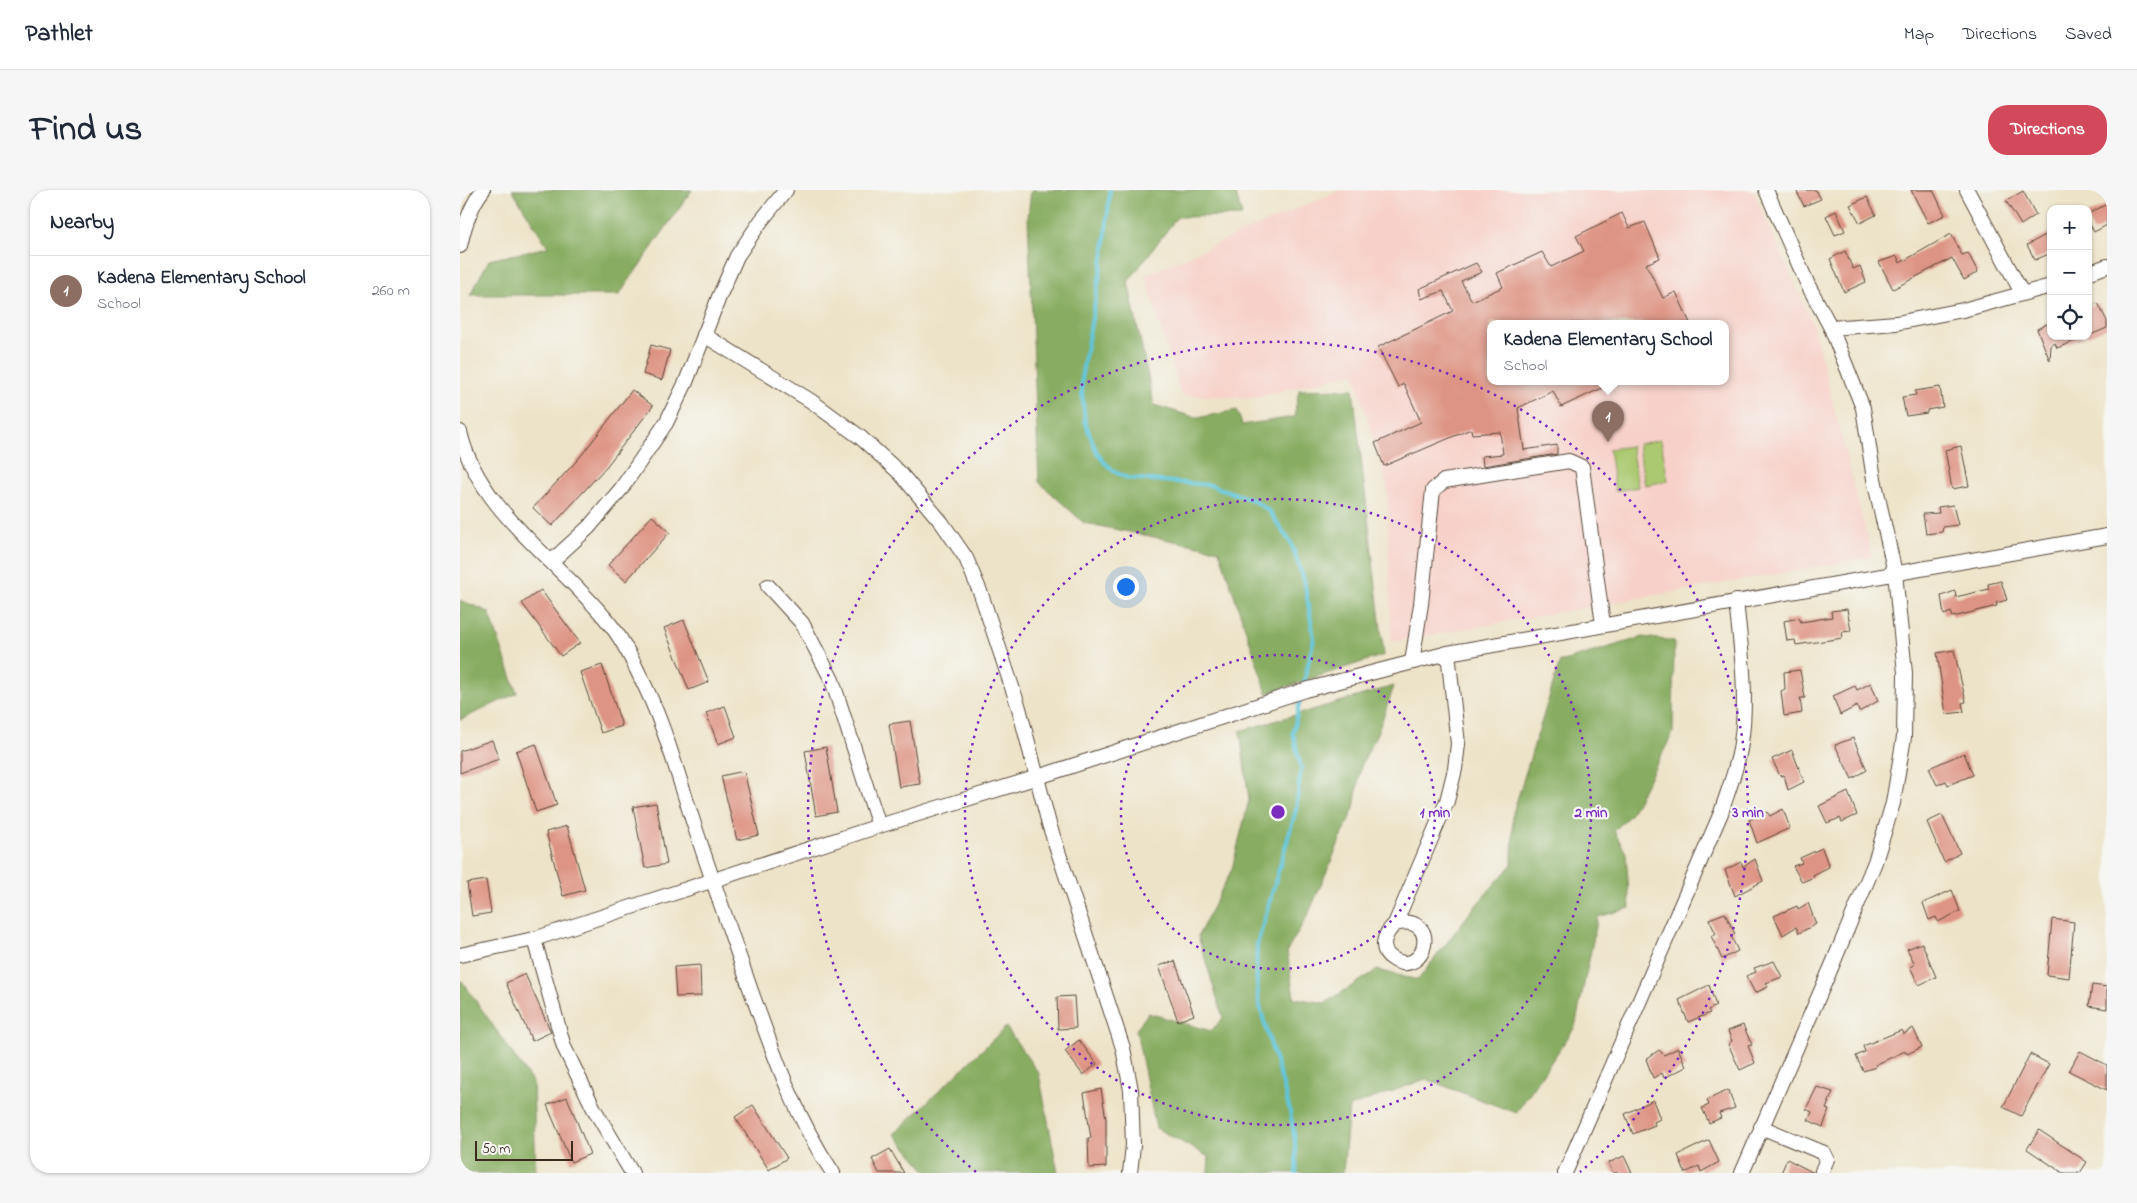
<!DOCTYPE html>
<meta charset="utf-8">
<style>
:root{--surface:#fff;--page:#f6f6f7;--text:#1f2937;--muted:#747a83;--line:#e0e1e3;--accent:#d1495b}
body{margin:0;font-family:"Indie Flower",sans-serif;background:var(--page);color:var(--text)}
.controls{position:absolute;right:15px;top:15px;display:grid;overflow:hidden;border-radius:10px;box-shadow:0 1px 4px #0004}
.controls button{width:45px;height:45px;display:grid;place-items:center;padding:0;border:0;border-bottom:1px solid var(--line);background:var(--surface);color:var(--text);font:25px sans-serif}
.scale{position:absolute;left:15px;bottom:12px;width:98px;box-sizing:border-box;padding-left:5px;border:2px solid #3b2a1e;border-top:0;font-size:14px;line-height:18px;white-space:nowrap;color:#3b2a1e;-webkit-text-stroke:4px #f6f6f2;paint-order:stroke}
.you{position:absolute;left:665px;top:396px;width:18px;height:18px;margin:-12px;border:4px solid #fff;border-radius:50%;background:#1a73e8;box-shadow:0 0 0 8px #1a73e833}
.badge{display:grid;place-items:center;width:32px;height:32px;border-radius:50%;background:var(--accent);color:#fff;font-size:16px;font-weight:700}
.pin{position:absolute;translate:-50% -41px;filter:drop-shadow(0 1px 2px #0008)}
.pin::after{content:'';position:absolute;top:26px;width:18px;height:15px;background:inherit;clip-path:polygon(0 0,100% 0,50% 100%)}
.popup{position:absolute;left:1027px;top:130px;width:242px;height:65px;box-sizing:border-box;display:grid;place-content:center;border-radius:10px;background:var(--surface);filter:drop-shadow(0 1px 4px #0005);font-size:16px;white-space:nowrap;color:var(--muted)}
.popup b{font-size:19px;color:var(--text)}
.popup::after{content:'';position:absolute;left:50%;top:100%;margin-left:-10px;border:10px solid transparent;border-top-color:var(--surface)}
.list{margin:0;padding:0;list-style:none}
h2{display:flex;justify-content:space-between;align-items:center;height:65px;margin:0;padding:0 20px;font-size:21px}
h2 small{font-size:16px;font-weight:400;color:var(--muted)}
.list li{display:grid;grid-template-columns:32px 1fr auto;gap:15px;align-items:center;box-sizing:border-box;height:70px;padding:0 20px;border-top:1px solid var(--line)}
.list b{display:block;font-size:19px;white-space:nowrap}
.list p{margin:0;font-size:16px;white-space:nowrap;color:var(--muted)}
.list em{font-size:16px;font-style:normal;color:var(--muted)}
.icon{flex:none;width:28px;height:28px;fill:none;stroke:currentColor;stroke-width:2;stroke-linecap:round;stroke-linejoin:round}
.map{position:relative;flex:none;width:1647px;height:983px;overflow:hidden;border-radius:20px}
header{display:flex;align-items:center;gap:30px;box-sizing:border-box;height:70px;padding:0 25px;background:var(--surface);border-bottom:1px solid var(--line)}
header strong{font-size:24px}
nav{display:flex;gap:28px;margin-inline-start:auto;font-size:18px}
.intro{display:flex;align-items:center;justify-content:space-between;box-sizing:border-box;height:120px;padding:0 30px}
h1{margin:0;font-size:35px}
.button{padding:12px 22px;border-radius:20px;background:var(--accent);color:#fff;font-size:18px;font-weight:700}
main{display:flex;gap:30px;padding:0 30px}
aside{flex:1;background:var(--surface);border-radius:20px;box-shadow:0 1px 4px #0004}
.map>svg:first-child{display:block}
.built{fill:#f7d1c9;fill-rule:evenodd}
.green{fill:#abc970;stroke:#737a47}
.forest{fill:#88ad62;stroke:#626c40}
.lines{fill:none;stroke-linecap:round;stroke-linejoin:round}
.stream{stroke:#5ec6db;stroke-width:4}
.building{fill:#de9484}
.minor-casing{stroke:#564638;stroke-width:16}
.minor{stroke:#fff;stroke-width:14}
.ring{fill:none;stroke:#7b2cbf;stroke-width:2.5;stroke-dasharray:2.5 5}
.centre{fill:#7b2cbf;stroke:#f6f6f2;stroke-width:2.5}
.ring-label{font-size:15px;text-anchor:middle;font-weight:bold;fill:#7b2cbf;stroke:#f6f6f2;stroke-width:4.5;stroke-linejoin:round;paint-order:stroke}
</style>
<header>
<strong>Pathlet</strong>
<nav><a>Map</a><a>Directions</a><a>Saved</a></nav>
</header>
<div class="intro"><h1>Find us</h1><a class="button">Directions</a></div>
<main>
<aside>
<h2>Nearby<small></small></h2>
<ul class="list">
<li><span class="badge" style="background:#8d6e63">1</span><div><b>Kadena Elementary School</b><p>School</p></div><em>260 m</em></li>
</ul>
</aside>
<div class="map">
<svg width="1647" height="983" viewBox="0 0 1647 983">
<rect width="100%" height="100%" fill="#f6f6f2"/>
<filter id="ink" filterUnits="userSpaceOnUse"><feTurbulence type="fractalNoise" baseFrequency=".02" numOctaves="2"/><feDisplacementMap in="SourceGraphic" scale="10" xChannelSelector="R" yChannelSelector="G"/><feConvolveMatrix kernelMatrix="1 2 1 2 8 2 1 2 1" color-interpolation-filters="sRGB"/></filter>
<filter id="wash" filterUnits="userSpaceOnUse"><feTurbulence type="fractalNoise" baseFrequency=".0096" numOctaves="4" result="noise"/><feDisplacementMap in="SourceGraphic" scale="20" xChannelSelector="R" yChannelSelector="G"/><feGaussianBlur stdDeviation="1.12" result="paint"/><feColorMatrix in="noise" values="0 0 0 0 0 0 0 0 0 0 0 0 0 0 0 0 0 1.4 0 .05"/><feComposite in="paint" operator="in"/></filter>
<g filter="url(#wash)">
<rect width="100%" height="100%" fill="#ede3c8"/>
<path class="built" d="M 881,0 L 1293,0 L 1353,135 L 1412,367 L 931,452 L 927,296 L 894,183 L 792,208 L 721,205 L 685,85 ZM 1030,133 L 1266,133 L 1266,191 L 1030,191 Z"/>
<g class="green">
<path d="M 1201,250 L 1208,291 L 1185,295 L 1178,254 Z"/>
<path d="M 1171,256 L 1178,297 L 1155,301 L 1149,259 Z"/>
</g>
<g class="forest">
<path d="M 52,0 L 232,0 L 159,105 L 10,105 L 29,70 L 88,57 Z"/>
<path d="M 571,0 L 775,0 L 782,26 L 717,27 L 668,92 L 694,215 L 737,228 L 777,220 L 782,235 L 834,227 L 839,200 L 893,199 L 924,465 L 807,503 L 759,360 L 624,333 L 579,292 L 568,27 Z"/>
<path d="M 0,410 L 29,422 L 57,503 L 0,530 Z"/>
<path d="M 1183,447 L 1214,451 L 1213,543 L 1170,625 L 1154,641 L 1166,663 L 1170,718 L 1138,727 L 1115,837 L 1056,923 L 966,889 L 889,917 L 883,983 L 748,983 L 749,967 L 696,938 L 676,840 L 688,823 L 751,841 L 763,828 L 738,746 L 772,679 L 789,610 L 780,541 L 934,496 L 919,539 L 901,576 L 894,618 L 848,725 L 827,761 L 834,808 L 865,813 L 917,780 L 958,790 L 1012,720 L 1052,674 L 1053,623 L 1100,472 Z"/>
<path d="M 2,791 L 73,893 L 76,983 L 0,983 L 0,792 Z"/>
<path d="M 546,837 L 579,884 L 598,983 L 468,983 L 434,944 Z"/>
</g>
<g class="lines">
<g class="stream">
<path d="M 650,0 L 644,62 L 622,183 L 622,203 L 625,232 L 636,261 L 644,272 L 655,282 L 667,288 L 750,295 L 793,310 L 809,321 L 831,353 L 844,390 L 854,448 L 843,497"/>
<path d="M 836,983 C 839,925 813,871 800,816 C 796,797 796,775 797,755 L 836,620 L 841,578 L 833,543 L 841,506"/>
</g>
</g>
<g id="blocks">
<g class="building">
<path d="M 1336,0 L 1356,0 L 1361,9 L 1344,16 Z"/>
<path d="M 1451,0 L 1473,0 L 1485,25 L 1468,33 Z"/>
<path d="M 1563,1 L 1576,25 L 1561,35 L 1546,11 Z"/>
<path d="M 1407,7 L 1416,25 L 1400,33 L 1390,15 Z"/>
<path d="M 1647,14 L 1647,35 L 1634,42 L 1628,31 L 1628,24 Z"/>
<path d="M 1376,21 L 1385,41 L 1375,45 L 1366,26 Z"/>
<path d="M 1162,23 L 1169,38 L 1185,32 L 1200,68 L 1186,74 L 1203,108 L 1216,102 L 1230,133 L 1030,133 L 1030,191 L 1139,191 L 1142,198 L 1101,217 L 1093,201 L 1058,218 L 1064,260 L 1097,255 L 1097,264 L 1023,276 L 1022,266 L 1043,264 L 1040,242 L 1012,244 L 1011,239 L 924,276 L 915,253 L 961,232 L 944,194 L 938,197 L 918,157 L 993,121 L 983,101 L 961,109 L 959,99 L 1016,73 L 1022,82 L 1001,91 L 1012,111 L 1043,97 L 1037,83 L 1082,62 L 1091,77 L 1124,61 L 1116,46 Z"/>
<path d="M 1591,42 L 1591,63 L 1575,70 L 1567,55 Z"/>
<path d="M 1491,44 L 1502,65 L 1508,63 L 1518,82 L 1504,90 L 1492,68 L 1433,99 L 1419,72 L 1437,66 L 1440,73 Z"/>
<path d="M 1385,61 L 1393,79 L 1400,76 L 1406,92 L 1384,102 L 1370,69 Z"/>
<path d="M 1638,113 L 1647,131 L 1647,138 L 1628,146 L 1628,117 Z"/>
<path d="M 1591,132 L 1591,146 L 1625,147 L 1597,158 L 1595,153 L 1591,156 L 1590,171 L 1577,139 Z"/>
<path d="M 191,155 L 210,160 L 202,190 L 183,184 Z"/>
<path d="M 1480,197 L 1483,217 L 1467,220 L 1467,223 L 1446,226 L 1442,207 L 1456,205 L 1455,201 Z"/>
<path d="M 172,200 L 193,216 L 146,277 L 92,336 L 73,318 L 120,267 Z"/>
<path d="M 1501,256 L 1509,296 L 1492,299 L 1485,260 Z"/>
<path d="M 1493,315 L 1498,335 L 1483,337 L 1482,342 L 1466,344 L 1463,324 L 1479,323 L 1478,317 Z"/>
<path d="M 192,326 L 210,342 L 166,391 L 148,375 Z"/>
<path d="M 1541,391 L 1547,410 L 1536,413 L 1537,416 L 1493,427 L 1491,422 L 1484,425 L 1481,406 L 1495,401 L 1496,407 L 1529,399 L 1528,394 Z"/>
<path d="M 81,400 L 120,453 L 101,466 L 62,413 Z"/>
<path d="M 1387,419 L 1391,441 L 1382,442 L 1383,448 L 1336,455 L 1335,450 L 1327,451 L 1324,431 L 1339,428 L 1341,432 L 1372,427 L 1371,421 Z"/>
<path d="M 224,430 L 249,492 L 229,500 L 204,438 Z"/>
<path d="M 1494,460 L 1506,512 L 1502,513 L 1504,522 L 1486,524 L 1477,463 Z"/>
<path d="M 142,475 L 162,536 L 141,543 L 120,482 Z"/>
<path d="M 1340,480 L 1345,508 L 1340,508 L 1342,523 L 1324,526 L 1321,501 L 1325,499 L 1324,482 Z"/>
<path d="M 1411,493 L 1418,511 L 1399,522 L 1397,516 L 1380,525 L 1373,506 L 1395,496 L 1397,500 Z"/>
<path d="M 265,516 L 276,547 L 258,554 L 246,523 Z"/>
<path d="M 450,531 L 460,594 L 439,597 L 429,534 Z"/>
<path d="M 1393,548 L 1407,580 L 1392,589 L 1375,555 Z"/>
<path d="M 32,550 L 39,569 L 0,583 L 0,561 Z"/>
<path d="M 76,554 L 97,615 L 76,622 L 56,561 Z"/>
<path d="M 366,557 L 377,622 L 356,626 L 345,561 Z"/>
<path d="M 1332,560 L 1344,592 L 1328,600 L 1324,585 L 1320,586 L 1312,569 Z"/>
<path d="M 1504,563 L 1513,585 L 1488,595 L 1486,591 L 1477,595 L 1469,578 Z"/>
<path d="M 284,581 L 299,645 L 277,650 L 261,586 Z"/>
<path d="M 1388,602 L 1397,625 L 1382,632 L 1380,628 L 1367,633 L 1359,616 Z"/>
<path d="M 196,613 L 207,674 L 185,678 L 173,617 Z"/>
<path d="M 1323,619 L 1330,638 L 1297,653 L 1289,630 L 1307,622 L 1310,626 Z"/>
<path d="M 1482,625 L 1500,663 L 1484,672 L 1467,632 Z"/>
<path d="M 107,636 L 125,700 L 103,706 L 86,642 Z"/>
<path d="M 1362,658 L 1369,677 L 1353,685 L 1354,687 L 1342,692 L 1333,676 L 1342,673 L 1340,668 Z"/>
<path d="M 1295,669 L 1303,691 L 1275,706 L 1265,680 L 1281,672 L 1283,677 Z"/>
<path d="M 26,690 L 31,723 L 12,726 L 7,693 Z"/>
<path d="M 1492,700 L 1500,721 L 1478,732 L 1476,727 L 1469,730 L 1463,713 Z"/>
<path d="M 1348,713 L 1356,734 L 1339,743 L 1336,737 L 1323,745 L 1314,726 L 1337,716 L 1338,719 Z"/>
<path d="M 1265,723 L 1275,744 L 1271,746 L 1278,761 L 1262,769 L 1251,746 L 1256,744 L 1249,729 Z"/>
<path d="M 1592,729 L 1614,732 L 1609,788 L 1587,785 Z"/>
<path d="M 1462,753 L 1476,787 L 1459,795 L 1450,777 L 1455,774 L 1447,759 Z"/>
<path d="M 715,771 L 734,825 L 718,831 L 699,776 Z"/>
<path d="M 1314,771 L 1322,787 L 1306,793 L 1308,797 L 1295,803 L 1286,786 L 1296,782 L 1294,778 Z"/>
<path d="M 240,775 L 241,806 L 216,807 L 214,777 Z"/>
<path d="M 65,784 L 91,842 L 72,851 L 46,793 Z"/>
<path d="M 1249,795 L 1256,816 L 1248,820 L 1250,823 L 1228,832 L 1219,810 Z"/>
<path d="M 1632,795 L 1647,797 L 1647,819 L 1629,816 Z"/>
<path d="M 614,806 L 616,838 L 598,839 L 597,807 Z"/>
<path d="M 1283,835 L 1292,855 L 1288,856 L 1295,873 L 1280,880 L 1268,854 L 1272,851 L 1268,841 Z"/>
<path d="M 1453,838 L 1462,857 L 1447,864 L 1445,861 L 1415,875 L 1416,877 L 1403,881 L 1396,866 L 1405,862 L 1403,856 L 1442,840 L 1444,844 Z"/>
<path d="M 619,850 L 637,874 L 623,885 L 605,861 Z"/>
<path d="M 1218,858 L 1226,877 L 1204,888 L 1202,883 L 1193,888 L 1186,869 L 1199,860 L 1204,865 Z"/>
<path d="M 1620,861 L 1647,875 L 1647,900 L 1609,881 Z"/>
<path d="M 1570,864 L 1589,874 L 1561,926 L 1543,917 Z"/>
<path d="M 1357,897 L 1373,902 L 1366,919 L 1369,920 L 1363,937 L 1348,930 L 1352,922 L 1346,919 Z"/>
<path d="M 641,899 L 646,929 L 646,977 L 629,978 L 628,948 L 631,948 L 624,903 Z"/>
<path d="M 1268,900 L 1275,918 L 1259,923 L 1261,928 L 1249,933 L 1242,918 L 1249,915 L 1247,910 Z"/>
<path d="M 107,907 L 130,964 L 111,972 L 87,915 Z"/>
<path d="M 1193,910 L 1200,929 L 1194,932 L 1195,935 L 1173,944 L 1165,924 Z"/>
<path d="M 293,915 L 327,968 L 309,980 L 275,927 Z"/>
<path d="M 1579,940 L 1627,972 L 1620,983 L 1603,983 L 1567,959 Z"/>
<path d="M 1249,950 L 1259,972 L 1241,982 L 1239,976 L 1225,983 L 1218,965 Z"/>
<path d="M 430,959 L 444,983 L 419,983 L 412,969 Z"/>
<path d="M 1164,966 L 1172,983 L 1153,983 L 1148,973 Z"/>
<path d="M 1327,969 L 1354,983 L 1321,983 Z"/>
</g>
</g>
</g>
<g filter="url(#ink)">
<use href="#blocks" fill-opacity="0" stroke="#564638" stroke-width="1"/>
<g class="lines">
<g class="minor-casing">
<g id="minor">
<path d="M 1507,0 L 1562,103"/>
<path d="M 0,56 C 4,37 11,15 23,0"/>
<path d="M 1628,83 L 1647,76"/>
<path d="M 1371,138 L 1436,133 L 1503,120 L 1591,96"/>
<path d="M 244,145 L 351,211 L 400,247 L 440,283 L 482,333 L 506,368 L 521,404 L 559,518 L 589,634 L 663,858 L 671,900 L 673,955 L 670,983"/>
<path d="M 0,242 C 18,321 101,372 149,433 C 161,447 171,467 179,484 C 202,528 215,575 230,622 C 249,681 270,740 290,798 C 313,862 335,927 373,983"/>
<path d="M 92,371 L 129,337 L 161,299 L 206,233 L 226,192 L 259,107 L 277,66 L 301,31 L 326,0"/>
<path d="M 308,396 L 342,433 L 372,490 L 419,636"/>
<path d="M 952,472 L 961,414 L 973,300 L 984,291 L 1109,271 L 1122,277 L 1143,435"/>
<path d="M 935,734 C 982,722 966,790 933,769 C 918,760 924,744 935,734 L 987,611 L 995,579 L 998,554 L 988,463"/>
<path d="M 74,749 L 104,857 L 134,919 L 172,983"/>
<path d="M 0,765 L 74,749 L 419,636 L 578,587 L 845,500 L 988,463 L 1647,346"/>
<path d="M 1301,937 L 1364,963 L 1367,969 L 1362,981"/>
<path d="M 1105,983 L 1261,623 C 1268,600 1278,577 1281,553 C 1288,505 1281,459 1276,411"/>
<path d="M 1282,983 L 1371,778 L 1415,672 L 1433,613 L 1444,547 L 1445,483 L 1435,383 L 1414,289 L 1403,218 L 1371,138 L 1348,95 L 1306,0"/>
</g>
</g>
<use href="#minor" class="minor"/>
</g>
</g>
<g class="ring">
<circle cx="818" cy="622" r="157"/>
<circle cx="818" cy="622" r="313"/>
<path d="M516 982A470 470 0 1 1 1120 982"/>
</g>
<circle cx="818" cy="622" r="8" class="centre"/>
<g class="ring-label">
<text x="975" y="627">1 min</text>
<text x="1131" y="627">2 min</text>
<text x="1288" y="627">3 min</text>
</g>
</svg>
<div class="controls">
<button>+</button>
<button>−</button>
<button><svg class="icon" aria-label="locate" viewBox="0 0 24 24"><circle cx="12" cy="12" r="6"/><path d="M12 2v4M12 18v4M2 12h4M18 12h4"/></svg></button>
</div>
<div class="scale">50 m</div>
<div class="you"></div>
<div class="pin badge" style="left:1148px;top:252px;background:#8d6e63">1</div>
<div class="popup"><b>Kadena Elementary School</b>School</div>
</div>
</main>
